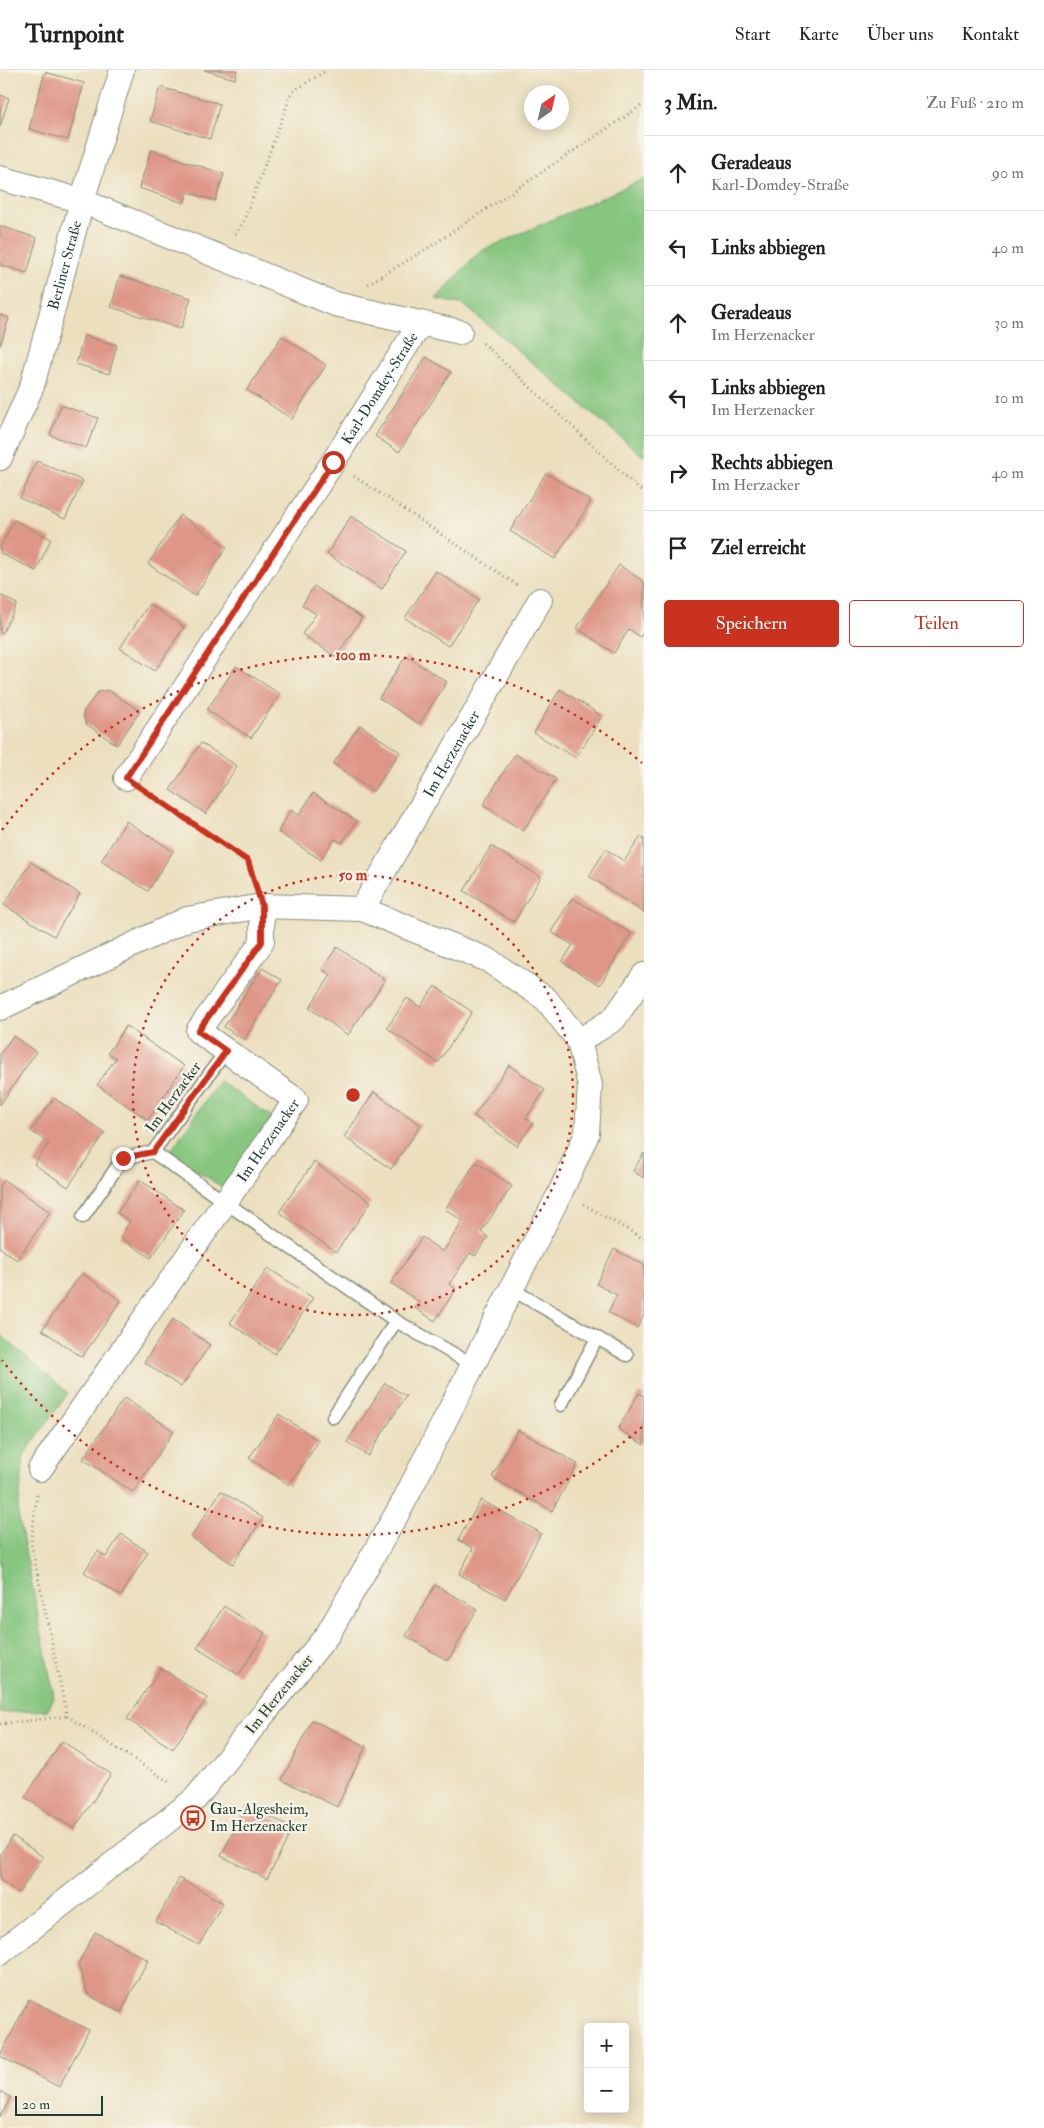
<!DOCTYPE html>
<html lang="de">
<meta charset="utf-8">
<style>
:root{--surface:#fff;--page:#f2f2f2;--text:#222;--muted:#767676;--line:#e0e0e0;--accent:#c8321e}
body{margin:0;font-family:"IM FELL Double Pica",serif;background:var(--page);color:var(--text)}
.controls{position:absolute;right:15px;bottom:15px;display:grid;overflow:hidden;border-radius:5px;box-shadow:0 2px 12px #0003}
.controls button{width:45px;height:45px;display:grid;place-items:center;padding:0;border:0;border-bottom:1px solid var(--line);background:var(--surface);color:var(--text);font:25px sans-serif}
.compass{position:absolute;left:524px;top:15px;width:45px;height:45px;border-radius:50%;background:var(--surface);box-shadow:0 2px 12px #0003;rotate:34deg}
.scale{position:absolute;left:15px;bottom:12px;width:88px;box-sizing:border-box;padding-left:5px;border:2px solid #1f3d34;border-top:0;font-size:14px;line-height:18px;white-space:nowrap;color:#1f3d34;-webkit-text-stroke:4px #f7f3e8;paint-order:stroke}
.stop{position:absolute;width:15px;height:15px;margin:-11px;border:4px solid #c8321e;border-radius:50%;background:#fff}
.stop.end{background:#c8321e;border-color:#fff;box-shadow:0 1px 5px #0008}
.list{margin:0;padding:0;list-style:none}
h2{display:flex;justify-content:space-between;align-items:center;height:65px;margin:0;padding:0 20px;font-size:21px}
h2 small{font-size:16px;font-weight:400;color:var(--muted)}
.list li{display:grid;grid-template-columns:32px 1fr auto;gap:15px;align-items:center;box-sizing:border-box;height:75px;padding:0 20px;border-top:1px solid var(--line)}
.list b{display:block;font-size:19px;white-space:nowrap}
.list p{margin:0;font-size:16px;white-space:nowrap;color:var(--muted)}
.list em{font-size:16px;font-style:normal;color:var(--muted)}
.actions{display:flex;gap:10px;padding:15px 20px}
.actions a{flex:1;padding:11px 0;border:1px solid var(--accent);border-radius:5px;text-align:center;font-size:18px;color:var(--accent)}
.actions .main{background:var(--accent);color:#fff}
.icon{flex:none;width:28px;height:28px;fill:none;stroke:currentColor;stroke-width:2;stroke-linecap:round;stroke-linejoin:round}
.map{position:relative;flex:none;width:644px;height:2058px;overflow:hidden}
header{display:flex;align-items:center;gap:30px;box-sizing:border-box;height:70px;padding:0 25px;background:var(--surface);border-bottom:1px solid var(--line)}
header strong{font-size:24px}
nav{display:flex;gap:28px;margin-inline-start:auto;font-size:18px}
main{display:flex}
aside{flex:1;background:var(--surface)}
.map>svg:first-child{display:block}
.green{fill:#86c67f;stroke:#52825a}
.building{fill:#de9787}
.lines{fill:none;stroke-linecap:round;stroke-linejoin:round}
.lane-casing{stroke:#858e79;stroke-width:15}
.street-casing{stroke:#858e79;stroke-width:26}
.path{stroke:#858e79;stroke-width:3;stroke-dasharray:1 4;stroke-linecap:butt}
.lane{stroke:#fff;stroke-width:12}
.street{stroke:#fff;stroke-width:24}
.route{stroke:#c8321e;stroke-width:6}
.ring{fill:none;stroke:#c8321e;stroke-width:2.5;stroke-dasharray:2.5 5}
.labels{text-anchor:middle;stroke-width:4.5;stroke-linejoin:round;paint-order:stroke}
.street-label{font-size:15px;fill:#1f3d34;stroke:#f7f3e8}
.poi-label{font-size:15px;fill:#1f3d34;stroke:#f7f3e8;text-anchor:start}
.centre{fill:#c8321e;stroke:#f7f3e8;stroke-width:2.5}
.ring-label{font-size:15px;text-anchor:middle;font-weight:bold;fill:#c8321e;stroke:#f7f3e8;stroke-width:4.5;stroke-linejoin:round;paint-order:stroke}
</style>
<header>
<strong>Turnpoint</strong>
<nav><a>Start</a><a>Karte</a><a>Über uns</a><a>Kontakt</a></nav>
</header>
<main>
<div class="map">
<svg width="644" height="2058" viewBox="0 0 644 2058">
<rect width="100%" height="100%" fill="#f7f3e8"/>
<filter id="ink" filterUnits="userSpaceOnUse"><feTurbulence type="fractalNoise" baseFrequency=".02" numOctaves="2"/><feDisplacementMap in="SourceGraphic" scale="10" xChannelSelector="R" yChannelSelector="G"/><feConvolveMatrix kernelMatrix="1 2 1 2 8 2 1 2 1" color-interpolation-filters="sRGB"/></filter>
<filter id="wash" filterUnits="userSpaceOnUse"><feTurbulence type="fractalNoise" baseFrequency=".0096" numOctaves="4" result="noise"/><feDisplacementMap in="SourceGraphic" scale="20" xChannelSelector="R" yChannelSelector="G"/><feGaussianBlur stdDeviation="1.12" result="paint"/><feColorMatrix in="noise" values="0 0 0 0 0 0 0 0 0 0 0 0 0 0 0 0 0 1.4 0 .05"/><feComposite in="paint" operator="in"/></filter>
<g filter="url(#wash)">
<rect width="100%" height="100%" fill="#ebdfbe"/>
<g class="green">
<path d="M 644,109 L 644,387 L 464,235 L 436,229 L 479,182 Z"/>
<path d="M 219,1011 L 272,1047 L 223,1118 L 170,1082 Z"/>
<path d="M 1,1265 L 68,1323 L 24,1385 L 18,1444 L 54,1627 L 48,1640 L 0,1643 Z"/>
</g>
<g id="blocks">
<g class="building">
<path d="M 204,0 L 237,0 L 235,9 Z"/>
<path d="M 45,2 L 84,13 L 68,70 L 29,59 Z"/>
<path d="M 160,17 L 220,34 L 210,69 L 150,51 Z"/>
<path d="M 0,25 L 9,28 L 0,57 Z"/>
<path d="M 151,80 L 224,104 L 215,131 L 188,122 L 184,133 L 139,118 Z"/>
<path d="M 0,156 L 37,168 L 27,203 L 0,195 Z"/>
<path d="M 120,206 L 191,228 L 181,259 L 111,237 Z"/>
<path d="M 0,245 L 9,248 L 0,276 Z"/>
<path d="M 84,266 L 117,275 L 109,304 L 76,294 Z"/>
<path d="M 282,266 L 326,295 L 292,349 L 247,320 Z"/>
<path d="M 426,287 L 451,302 L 399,382 L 375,366 Z"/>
<path d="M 61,335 L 98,348 L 86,378 L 50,365 Z"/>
<path d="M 37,391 L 83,411 L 65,449 L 20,428 Z"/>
<path d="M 546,403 L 591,431 L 555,489 L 510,461 Z"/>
<path d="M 180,445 L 227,477 L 195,526 L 148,494 Z"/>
<path d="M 351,446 L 406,481 L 382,519 L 327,484 Z"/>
<path d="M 14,450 L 51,469 L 36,501 L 0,483 L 0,478 Z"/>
<path d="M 619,495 L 644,512 L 644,561 L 640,567 L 629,559 L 614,583 L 577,558 Z"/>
<path d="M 436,501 L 479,529 L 448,576 L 405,548 Z"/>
<path d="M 314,516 L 362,548 L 336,587 L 302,564 L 316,544 L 302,535 Z"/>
<path d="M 0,525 L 17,534 L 2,564 L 0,563 Z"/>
<path d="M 149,534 L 184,557 L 155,601 L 120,578 Z"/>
<path d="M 406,586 L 447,612 L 419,654 L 379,628 Z"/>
<path d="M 236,596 L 280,624 L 251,668 L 207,640 Z"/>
<path d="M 560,619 L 602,646 L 576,688 L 534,663 Z"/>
<path d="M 108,620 L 140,641 L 117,675 L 86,654 L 83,642 L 98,622 Z"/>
<path d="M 360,655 L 400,682 L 373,721 L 333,694 Z"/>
<path d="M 201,673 L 237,696 L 206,744 L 170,720 Z"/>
<path d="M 515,684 L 556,709 L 523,761 L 483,735 Z"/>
<path d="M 313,723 L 357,751 L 342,773 L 334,769 L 321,790 L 278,762 L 291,740 L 299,745 Z"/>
<path d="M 126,751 L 173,781 L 148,821 L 101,791 Z"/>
<path d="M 641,767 L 644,769 L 644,843 L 589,806 L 606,779 L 624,791 Z"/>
<path d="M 491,776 L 541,807 L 514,852 L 464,821 Z"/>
<path d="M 31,792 L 80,824 L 54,866 L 4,835 Z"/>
<path d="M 572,828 L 631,863 L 600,915 L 562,892 L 573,875 L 551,862 Z"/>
<path d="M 337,877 L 385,910 L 348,965 L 309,938 L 331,905 L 322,899 Z"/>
<path d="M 262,898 L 282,910 L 244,970 L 224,957 Z"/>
<path d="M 435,916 L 472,942 L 438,993 L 387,958 L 407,928 L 420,937 Z"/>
<path d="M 126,956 L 184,996 L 148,1050 L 97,1015 L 116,988 L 108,983 Z"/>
<path d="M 13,966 L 36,982 L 0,1035 L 0,984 Z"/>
<path d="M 509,995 L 545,1020 L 526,1048 L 533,1053 L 517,1076 L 474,1046 Z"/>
<path d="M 374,1022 L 421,1055 L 391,1099 L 344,1067 Z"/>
<path d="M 54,1028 L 105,1063 L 68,1117 L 34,1094 L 49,1073 L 31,1061 Z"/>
<path d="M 644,1083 L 644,1108 L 633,1101 Z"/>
<path d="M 314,1092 L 371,1132 L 336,1182 L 279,1142 Z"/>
<path d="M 476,1092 L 512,1116 L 481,1162 L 488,1167 L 475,1186 L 470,1183 L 449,1214 L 456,1219 L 435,1251 L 415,1238 L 419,1232 L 391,1213 L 422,1167 L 443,1182 L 463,1151 L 445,1139 Z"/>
<path d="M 4,1110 L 50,1142 L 17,1190 L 0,1178 L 0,1116 Z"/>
<path d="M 140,1110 L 184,1140 L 151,1188 L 120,1167 L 130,1151 L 117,1143 Z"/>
<path d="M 614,1179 L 644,1195 L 644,1245 L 637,1258 L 608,1242 L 617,1225 L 596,1214 Z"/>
<path d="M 268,1198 L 313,1228 L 275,1284 L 230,1253 Z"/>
<path d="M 82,1203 L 121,1231 L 82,1287 L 42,1260 Z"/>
<path d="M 173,1249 L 210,1275 L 181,1317 L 144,1292 Z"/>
<path d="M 385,1313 L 406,1326 L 368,1386 L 347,1372 Z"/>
<path d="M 639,1323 L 644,1326 L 644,1375 L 618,1359 Z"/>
<path d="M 124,1328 L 174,1361 L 133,1422 L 83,1389 Z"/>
<path d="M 279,1344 L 319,1371 L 289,1415 L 249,1388 Z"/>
<path d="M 518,1360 L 578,1394 L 552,1441 L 492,1407 Z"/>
<path d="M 221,1421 L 263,1448 L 233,1494 L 191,1467 Z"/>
<path d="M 481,1430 L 541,1463 L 505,1529 L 459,1504 L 473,1478 L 458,1470 Z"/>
<path d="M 121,1464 L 148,1482 L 121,1526 L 84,1502 L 98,1481 L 106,1487 Z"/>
<path d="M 435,1515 L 477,1539 L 448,1591 L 406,1566 Z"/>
<path d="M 224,1536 L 265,1563 L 239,1605 L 197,1578 Z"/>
<path d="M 161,1598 L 207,1628 L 173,1679 L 127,1649 Z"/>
<path d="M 312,1650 L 366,1676 L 337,1737 L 282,1710 Z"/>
<path d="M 62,1671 L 111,1704 L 74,1759 L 25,1727 Z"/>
<path d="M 247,1735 L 293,1758 L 267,1809 L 221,1786 Z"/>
<path d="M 13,1766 L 43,1787 L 19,1823 L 0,1810 L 0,1785 Z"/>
<path d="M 179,1808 L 223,1833 L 199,1875 L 156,1852 Z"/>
<path d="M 95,1862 L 148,1890 L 121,1942 L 88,1925 L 78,1894 Z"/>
<path d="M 29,1929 L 89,1960 L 59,2017 L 0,1986 Z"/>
<path d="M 0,2021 L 11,2027 L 0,2047 Z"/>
</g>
</g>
</g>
<g filter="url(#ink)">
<use href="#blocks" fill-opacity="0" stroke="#858e79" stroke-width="1"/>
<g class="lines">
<g class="lane-casing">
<g id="lane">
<path d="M 153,1082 L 396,1251"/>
<path d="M 83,1147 L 123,1088 L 153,1082 L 226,981"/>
<path d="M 511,1219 L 627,1285"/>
<path d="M 561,1335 L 597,1268"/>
<path d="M 333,1347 L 396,1251 L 473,1295"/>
</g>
</g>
<g class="street-casing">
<g id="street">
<path d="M 0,108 L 82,131 L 335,234 L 460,262"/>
<path id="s1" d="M 0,388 L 32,316 L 82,131 L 122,0"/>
<path id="s2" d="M 126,708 L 333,392 L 420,254"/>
<path id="s3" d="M 362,839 L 540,530"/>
<path d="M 0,938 L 187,849 L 262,836 L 362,839 L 488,890 L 546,929 L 579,971 L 590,1015 L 587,1064 L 561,1121 L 402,1435 L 328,1564 L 195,1729 L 0,1883"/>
<path d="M 579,971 L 614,949 L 644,905"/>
<path id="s4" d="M 40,1399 L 296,1030 L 198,961 L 262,872 L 262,836"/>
</g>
</g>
<g class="path">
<path d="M 235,164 L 243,153 L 292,22 L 327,0"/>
<path d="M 368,214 L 428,178 L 644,34"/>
<path d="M 483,273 L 638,418 L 644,422"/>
<path d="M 354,406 L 517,515"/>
<path d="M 147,723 L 248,791 L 255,811"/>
<path d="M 583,1134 L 644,1169"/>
<path d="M 37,1425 L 31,1473 L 67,1646 L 172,1714"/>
<path d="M 0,1654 L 67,1646"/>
</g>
<use href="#lane" class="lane"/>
<use href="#street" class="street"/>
</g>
</g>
<g class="lines" filter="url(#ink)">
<path class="route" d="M 123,1088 L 153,1082 L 226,981 L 198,961 L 262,872 L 262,836 L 248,791 L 126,708 L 333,392"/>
</g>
<g class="ring">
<circle cx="353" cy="1025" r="220"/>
<path d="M642 1357A440 440 0 0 1 2 1290M2 760A440 440 0 0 1 642 693"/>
</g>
<defs>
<g id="bus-ring" transform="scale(1.25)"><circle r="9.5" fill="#f7f3e8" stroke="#c8321e" stroke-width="1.5"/><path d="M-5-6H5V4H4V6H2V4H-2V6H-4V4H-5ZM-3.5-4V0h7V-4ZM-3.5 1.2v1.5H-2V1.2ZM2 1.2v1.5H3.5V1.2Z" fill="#c8321e"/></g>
</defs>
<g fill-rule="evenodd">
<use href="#bus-ring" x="193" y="1748"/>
</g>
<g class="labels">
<g class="street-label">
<text dy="5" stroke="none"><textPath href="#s1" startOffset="204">Berliner Straße</textPath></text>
<text dy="5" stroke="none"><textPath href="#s2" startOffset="465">Karl-Domdey-Straße</textPath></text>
<text dy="5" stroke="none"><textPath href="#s3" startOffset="179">Im Herzenacker</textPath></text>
<text transform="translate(173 1027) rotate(-54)" y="5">Im Herzacker</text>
<text dy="5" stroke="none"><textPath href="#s4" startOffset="400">Im Herzenacker</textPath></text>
<text transform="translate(279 1624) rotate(-51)" y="5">Im Herzenacker</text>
</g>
<g class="poi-label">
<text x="210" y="1744">Gau-Algesheim,<tspan x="210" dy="17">Im Herzenacker</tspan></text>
</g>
</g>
<circle cx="353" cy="1025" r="8" class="centre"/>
<g class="ring-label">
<text x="353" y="590">100 m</text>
<text x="353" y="810">50 m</text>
</g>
</svg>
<div class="controls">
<button>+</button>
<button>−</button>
</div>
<svg class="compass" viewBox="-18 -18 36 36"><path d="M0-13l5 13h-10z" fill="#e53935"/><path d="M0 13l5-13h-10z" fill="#767676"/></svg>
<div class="scale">20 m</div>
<div class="stop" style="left:333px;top:392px"></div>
<div class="stop end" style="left:123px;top:1088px"></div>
</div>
<aside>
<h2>3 Min.<small>Zu Fuß · 210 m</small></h2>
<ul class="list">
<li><svg class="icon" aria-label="ahead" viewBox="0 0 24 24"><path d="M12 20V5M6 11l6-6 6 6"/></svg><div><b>Geradeaus</b><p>Karl-Domdey-Straße</p></div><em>90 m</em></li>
<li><svg class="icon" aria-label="left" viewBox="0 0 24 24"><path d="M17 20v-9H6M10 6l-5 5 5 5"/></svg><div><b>Links abbiegen</b></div><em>40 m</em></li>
<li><svg class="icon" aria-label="ahead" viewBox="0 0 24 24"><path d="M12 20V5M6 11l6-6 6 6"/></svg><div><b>Geradeaus</b><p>Im Herzenacker</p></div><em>30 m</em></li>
<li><svg class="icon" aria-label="left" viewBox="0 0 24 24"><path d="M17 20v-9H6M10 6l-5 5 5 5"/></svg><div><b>Links abbiegen</b><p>Im Herzenacker</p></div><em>10 m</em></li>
<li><svg class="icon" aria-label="right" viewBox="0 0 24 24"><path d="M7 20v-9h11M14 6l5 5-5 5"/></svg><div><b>Rechts abbiegen</b><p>Im Herzacker</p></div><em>40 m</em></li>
<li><svg class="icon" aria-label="arrive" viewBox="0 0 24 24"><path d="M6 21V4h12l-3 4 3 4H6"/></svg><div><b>Ziel erreicht</b></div></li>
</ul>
<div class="actions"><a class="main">Speichern</a><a>Teilen</a></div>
</aside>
</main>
